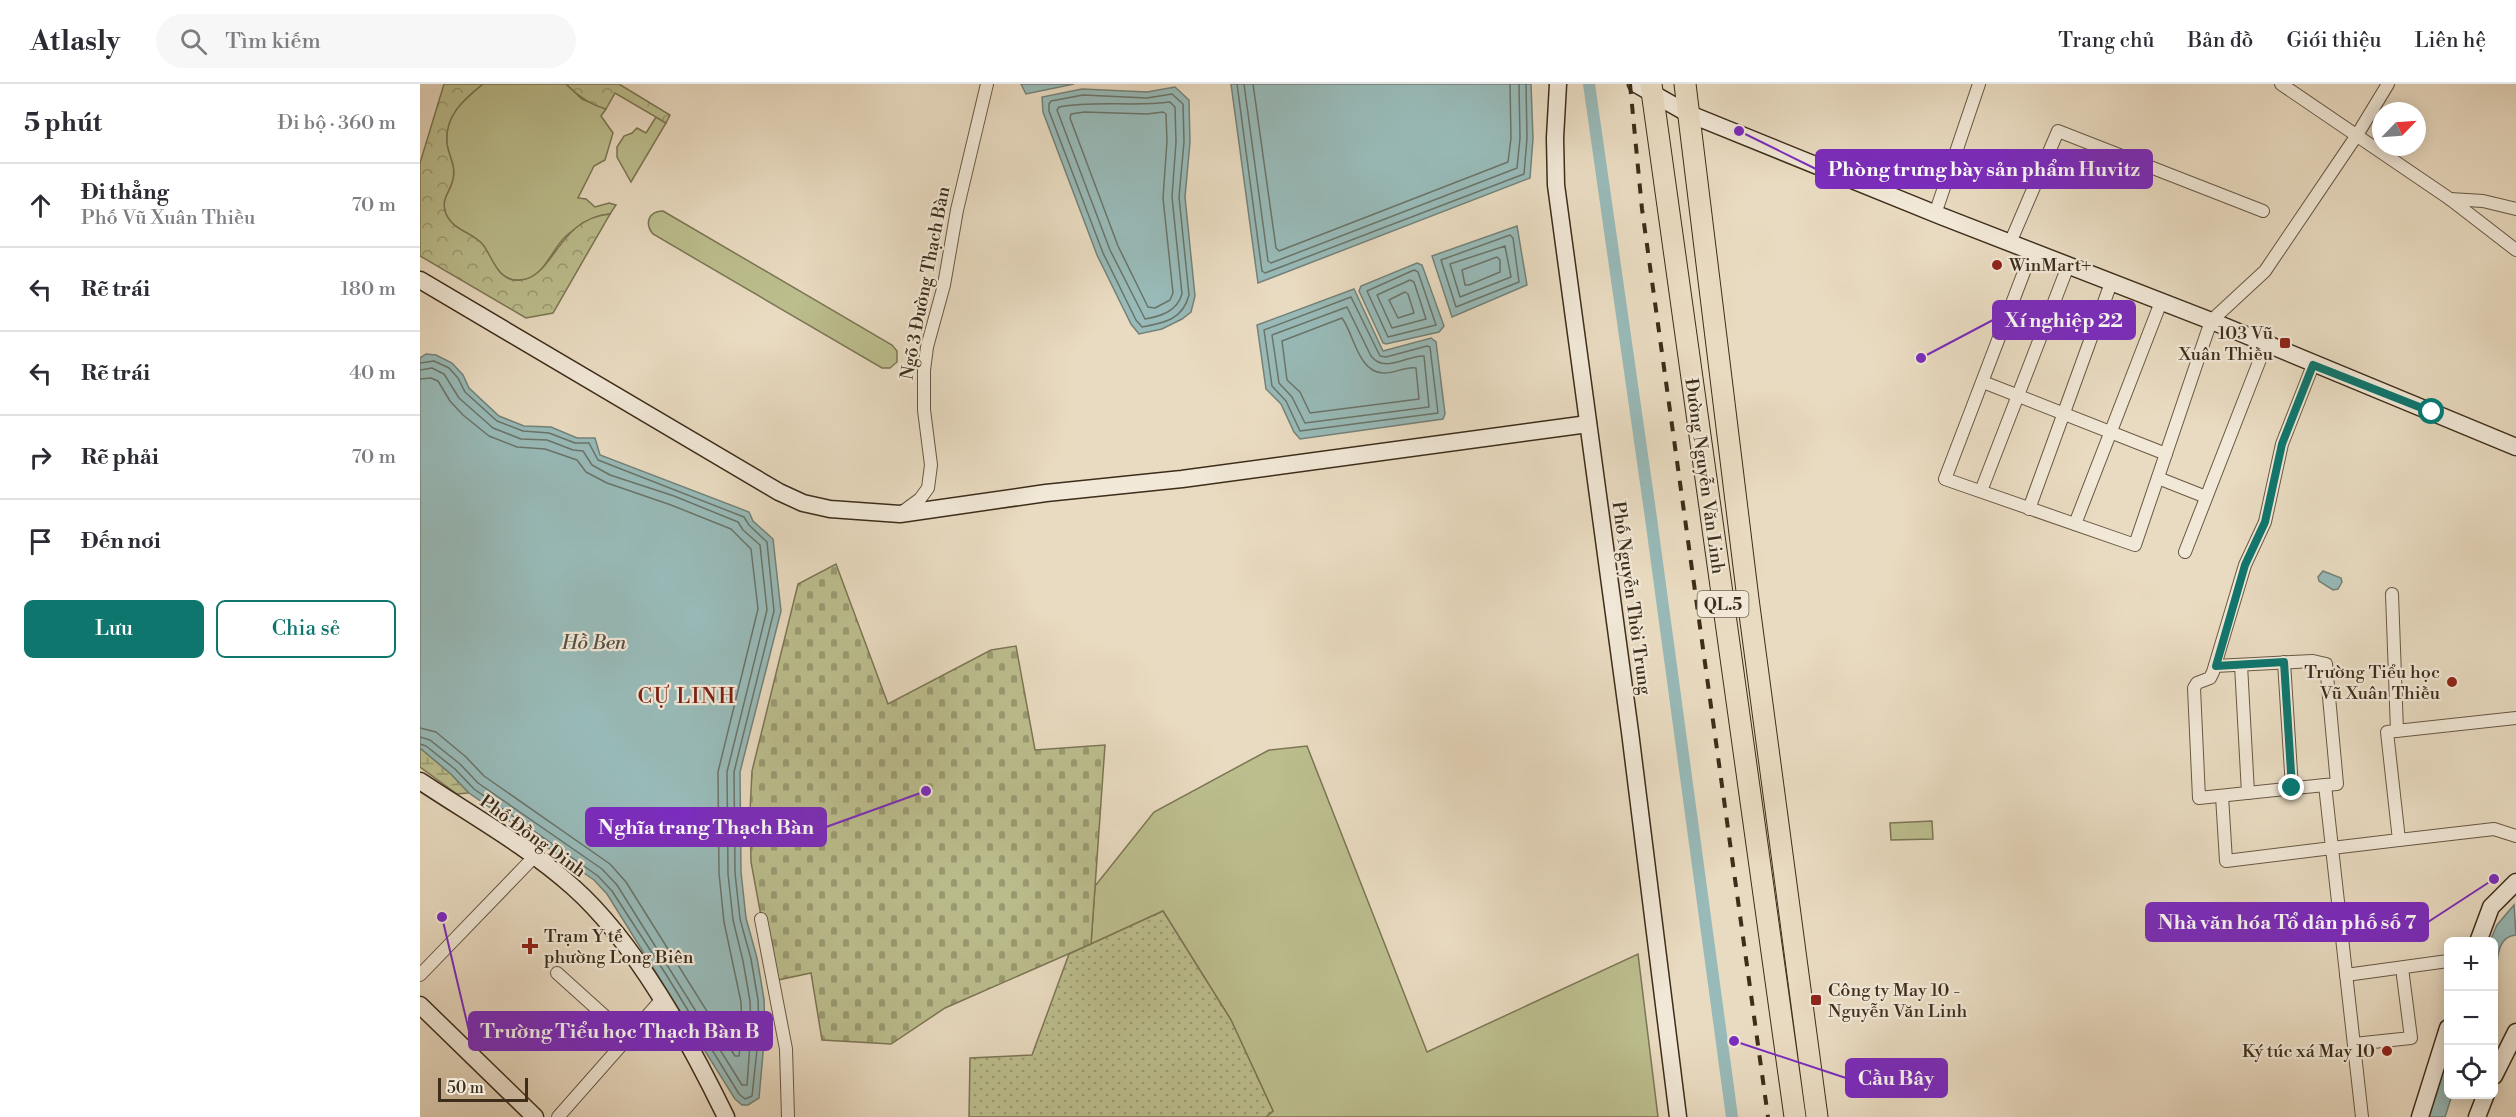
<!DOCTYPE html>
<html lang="vi">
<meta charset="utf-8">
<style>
:root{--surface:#fff;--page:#f7f7f7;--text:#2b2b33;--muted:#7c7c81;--line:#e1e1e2;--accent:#0f766e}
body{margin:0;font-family:"Libre Bodoni",serif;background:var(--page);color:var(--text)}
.controls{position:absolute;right:18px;bottom:18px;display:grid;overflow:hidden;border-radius:9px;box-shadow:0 3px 15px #0003}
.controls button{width:54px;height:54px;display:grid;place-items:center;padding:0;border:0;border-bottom:2px solid var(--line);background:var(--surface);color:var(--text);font:30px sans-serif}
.compass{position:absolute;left:1952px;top:18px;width:54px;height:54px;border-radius:50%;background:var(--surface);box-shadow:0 3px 15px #0003;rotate:65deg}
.scale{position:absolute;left:18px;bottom:15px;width:90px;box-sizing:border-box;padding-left:6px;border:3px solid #3d2d1a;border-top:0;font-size:16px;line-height:21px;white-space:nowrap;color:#3d2d1a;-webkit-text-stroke:4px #f1e8d7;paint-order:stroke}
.stop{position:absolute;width:18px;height:18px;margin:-14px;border:4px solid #0f766e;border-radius:50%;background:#fff}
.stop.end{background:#0f766e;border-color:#fff;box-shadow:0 2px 6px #0008}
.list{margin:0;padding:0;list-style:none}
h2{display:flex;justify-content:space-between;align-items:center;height:78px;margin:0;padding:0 24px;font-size:26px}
h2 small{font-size:20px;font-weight:400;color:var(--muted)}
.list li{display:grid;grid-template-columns:39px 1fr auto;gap:18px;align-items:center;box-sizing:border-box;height:84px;padding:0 24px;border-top:2px solid var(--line)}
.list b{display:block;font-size:22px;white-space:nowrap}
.list p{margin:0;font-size:20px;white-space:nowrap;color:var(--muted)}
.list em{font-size:20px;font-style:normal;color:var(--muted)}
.actions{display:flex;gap:12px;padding:18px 24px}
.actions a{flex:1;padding:14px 0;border:2px solid var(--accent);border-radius:9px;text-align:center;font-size:21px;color:var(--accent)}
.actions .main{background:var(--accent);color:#fff}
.icon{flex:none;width:33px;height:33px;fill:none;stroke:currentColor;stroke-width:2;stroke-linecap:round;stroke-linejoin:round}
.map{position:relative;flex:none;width:2096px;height:1033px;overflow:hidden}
header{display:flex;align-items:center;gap:36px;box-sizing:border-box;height:84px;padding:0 30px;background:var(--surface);border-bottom:2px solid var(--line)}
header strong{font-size:28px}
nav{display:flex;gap:33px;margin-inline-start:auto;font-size:21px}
.search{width:420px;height:54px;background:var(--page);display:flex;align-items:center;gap:15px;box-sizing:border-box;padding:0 21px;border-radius:33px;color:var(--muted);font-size:22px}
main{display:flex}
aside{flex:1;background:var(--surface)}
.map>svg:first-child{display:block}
.green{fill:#bcbe8e;stroke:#7c7654;stroke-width:1.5}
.forest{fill:url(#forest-crowns);stroke:#7c7654;stroke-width:1.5}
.wetland{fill:url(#wetland-marsh);stroke:#7c7654;stroke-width:1.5}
.cemetery{fill:url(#cemetery-stones);stroke:#7c7654;stroke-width:1.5}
.garden{fill:url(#garden-dots);stroke:#7c7654;stroke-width:1.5}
.water{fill:#98bab8;stroke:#748279;stroke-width:1.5}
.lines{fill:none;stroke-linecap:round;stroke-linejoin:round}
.shore{stroke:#6a7469;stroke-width:1.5}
.canal{stroke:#98bab8;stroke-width:12}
.street-casing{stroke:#685844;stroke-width:14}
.secondary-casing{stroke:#3d2d1a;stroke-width:19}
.highway-casing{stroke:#3d2d1a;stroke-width:23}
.street{stroke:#f1e8d7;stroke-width:12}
.secondary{stroke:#f1e8d7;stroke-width:16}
.highway{stroke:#e9dbc1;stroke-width:21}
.rail{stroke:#3d2d1a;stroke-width:4;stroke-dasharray:10 10;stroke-linecap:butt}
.route{stroke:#0f766e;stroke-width:8}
.poi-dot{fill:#8f2418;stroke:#f1e8d7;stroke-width:2}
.labels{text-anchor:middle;stroke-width:4.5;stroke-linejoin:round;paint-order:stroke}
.shield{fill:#f1e8d7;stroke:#736553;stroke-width:1.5}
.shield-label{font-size:16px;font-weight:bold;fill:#3d2d1a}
.poi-label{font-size:18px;fill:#3d2d1a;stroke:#f1e8d7;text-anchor:start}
.street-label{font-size:18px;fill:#3d2d1a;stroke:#f1e8d7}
.water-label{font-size:20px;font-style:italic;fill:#545042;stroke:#f1e8d7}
.quarter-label{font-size:21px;letter-spacing:1.5px;fill:#7a1f14;stroke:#f1e8d7}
.leader{fill:none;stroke:#7b2cbf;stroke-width:2}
.callout-dot{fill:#7b2cbf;stroke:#f1e8d7;stroke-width:2}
.callout{fill:#7b2cbf;stroke:#7b2cbf;stroke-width:2}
.callout-label{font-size:20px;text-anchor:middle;font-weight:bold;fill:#fff}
</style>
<header>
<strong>Atlasly</strong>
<div class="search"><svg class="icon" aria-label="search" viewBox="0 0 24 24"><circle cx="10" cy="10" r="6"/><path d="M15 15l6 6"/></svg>Tìm kiếm</div>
<nav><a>Trang chủ</a><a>Bản đồ</a><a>Giới thiệu</a><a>Liên hệ</a></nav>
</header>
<main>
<aside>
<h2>5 phút<small>Đi bộ · 360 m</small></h2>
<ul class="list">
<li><svg class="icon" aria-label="ahead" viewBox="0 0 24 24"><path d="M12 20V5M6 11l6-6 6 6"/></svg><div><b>Đi thẳng</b><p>Phố Vũ Xuân Thiều</p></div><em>70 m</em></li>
<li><svg class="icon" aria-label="left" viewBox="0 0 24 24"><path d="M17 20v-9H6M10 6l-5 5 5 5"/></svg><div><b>Rẽ trái</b></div><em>180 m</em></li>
<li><svg class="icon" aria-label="left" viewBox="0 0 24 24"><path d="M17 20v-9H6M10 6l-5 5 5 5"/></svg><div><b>Rẽ trái</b></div><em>40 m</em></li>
<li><svg class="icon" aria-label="right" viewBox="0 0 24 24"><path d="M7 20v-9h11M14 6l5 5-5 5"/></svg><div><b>Rẽ phải</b></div><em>70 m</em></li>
<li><svg class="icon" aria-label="arrive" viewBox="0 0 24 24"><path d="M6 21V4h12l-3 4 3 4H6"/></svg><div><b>Đến nơi</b></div></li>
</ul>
<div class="actions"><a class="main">Lưu</a><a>Chia sẻ</a></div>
</aside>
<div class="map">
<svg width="2096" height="1033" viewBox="0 0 2096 1033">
<defs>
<pattern id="forest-crowns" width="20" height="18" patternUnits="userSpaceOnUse" patternTransform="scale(1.5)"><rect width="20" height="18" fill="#bcbe8e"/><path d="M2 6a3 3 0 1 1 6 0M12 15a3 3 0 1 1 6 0" fill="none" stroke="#9a9b73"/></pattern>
<pattern id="wetland-marsh" width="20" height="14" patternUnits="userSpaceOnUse" patternTransform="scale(1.5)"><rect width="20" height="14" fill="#bcbe8e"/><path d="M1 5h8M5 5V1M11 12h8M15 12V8" fill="none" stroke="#9a9b73"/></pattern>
<pattern id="cemetery-stones" width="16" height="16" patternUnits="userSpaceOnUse" patternTransform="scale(1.5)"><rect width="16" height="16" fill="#bcbe8e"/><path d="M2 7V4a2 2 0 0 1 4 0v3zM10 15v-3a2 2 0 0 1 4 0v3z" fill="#9a9b73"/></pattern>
<pattern id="garden-dots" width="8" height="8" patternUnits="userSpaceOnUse" patternTransform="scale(1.5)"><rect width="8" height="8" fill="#bcbe8e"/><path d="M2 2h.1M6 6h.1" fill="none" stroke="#9a9b73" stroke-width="1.8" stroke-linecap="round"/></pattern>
</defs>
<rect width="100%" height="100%" fill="#e9dbc1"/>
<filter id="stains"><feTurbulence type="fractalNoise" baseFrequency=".00333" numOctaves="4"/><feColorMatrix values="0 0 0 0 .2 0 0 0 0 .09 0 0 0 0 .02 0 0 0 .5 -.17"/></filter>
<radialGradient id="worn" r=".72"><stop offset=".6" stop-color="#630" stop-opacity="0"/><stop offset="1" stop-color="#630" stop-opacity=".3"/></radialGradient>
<g class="green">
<path d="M 63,0 L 146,0 L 162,15 L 186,25 L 181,32 L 193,49 L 185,76 L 174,82 L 158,114 L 166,115 L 175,123 L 189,119 L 196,121 L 190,130 C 175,131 158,142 146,152 C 131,165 125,194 101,196 C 78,198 74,176 63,162 C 54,148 34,148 26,130 C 20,115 30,109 33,95 C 36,82 29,72 27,60 C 24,31 44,16 63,0 Z"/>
<path d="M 236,33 L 246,39 L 211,98 L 197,73 L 197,63 L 204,52 L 212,49 L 217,44 L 226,49 Z"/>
<path d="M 243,127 L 472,261 L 477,267 L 477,278 L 470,284 L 462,284 L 233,150 C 224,139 229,127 243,127 Z"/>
<path d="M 887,662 L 1007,968 L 1218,870 L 1238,1033 L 846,1033 L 853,1027 L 811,936 L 743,827 L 671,860 L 675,802 L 734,728 L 849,666 Z"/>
<path d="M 1512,737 L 1513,755 L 1471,756 L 1470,739 Z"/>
</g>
<g class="forest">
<path d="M 24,0 L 63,0 C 44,15 24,32 27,60 C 29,73 36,82 33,95 C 30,109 20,115 26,130 C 34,148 54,148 64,162 C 74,177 79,199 101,196 C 134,193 138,134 190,130 L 133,229 L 106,234 L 0,172 L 0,79 Z"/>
<path d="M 146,0 L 199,0 L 250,31 L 246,39 L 195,9 L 186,25 C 170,21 157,11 146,0 Z"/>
</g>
<path class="wetland" d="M 0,664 L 31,690 L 49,709 L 37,710 L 0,683 Z"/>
<path class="cemetery" d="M 416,480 L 468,620 L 571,566 L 596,562 L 615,666 L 685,661 L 671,860 L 525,924 L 471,960 L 402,956 L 391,889 L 353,897 L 331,778 L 330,728 L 332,687 L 378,500 Z"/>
<path class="garden" d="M 743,827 L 811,936 L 853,1027 L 846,1033 L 549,1033 L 550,974 L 612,971 L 649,870 Z"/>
<g class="water">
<path d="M 601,0 L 654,0 L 606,10 Z"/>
<path d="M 811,0 L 1111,0 L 1113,54 L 1110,94 L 838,199 Z"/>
<path d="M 755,3 L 769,16 L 770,58 L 765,113 L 775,212 L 771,228 L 762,235 L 742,245 L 719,250 L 711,240 L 677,171 L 623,28 L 622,13 L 662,5 L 727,8 Z"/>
<path d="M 1097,142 L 1107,201 L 1032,233 L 1012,172 Z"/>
<path d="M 997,179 L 1002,181 L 1024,242 L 1019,248 L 966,260 L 963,259 L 939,207 L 941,202 Z"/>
<path d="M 934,205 L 963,267 L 1011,254 L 1016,258 L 1025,330 L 1023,335 L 880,355 L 874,348 L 861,320 L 846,305 L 837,241 Z"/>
<path d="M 6,270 L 16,271 L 32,279 L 43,291 L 49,304 L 79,332 L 104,342 L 131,343 L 157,354 L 175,354 L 180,371 L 329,428 L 333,437 L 353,455 L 361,527 L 320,688 L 321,788 L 326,834 L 337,874 L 344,915 L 345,947 L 339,1014 L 328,1021 L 322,1021 L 315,1015 L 187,810 L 174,796 L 49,709 L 31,690 L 0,664 L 0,274 Z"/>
<path d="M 1903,487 L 1921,494 L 1922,498 L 1918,505 L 1913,506 L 1899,497 L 1898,493 Z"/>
<path d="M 2094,821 L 2096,851 C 2073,853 2079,883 2074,900 L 2074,858 L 2070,857 L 2077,841 Z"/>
<path d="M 2028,973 L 2028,1010 L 2032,1011 L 2025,1033 L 2008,1033 Z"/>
</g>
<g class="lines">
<g class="shore">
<path d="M 817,0 L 842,187 L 845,189 L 1104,90 L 1107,54 L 1106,0"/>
<path d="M 824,0 L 848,177 L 851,179 L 1097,84 L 1100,54 L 1099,0"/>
<path d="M 833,0 L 856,164 L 859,167 L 1088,78 L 1091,54 L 1090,0"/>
<path d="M 752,10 L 763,20 L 764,58 L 759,113 L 769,211 C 763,235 745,239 722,243 L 716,236 L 683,169 L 629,27 L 629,20 L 631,17 L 663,11 L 727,14 Z"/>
<path d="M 750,18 L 755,23 L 756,58 L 752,113 L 762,210 C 757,227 742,232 725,235 L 690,166 L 637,26 L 639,23 C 676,16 713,23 750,18 Z"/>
<path d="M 664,28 L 727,30 L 743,28 L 746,30 L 747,57 L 743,114 L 753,209 L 750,216 L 735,224 L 728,223 L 698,162 L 650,34 L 651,30 Z"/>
<path d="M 1090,151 L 1093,154 L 1099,198 L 1036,223 L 1021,176 Z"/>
<path d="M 1085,162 L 1091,193 L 1040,213 L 1030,180 Z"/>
<path d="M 1077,173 L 1080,176 L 1080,188 L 1049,201 L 1045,201 L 1042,186 Z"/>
<path d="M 994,186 L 998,188 L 1016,241 L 968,253 L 947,207 Z"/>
<path d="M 990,196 L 994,198 L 1006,235 L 972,244 L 957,211 Z"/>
<path d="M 985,208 L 988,210 L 994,229 L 978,234 L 969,216 Z"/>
<path d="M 931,213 L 960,272 L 966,273 L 1007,262 L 1010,263 L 1018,329 L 880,347 L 866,317 L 852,302 L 844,246 Z"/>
<path d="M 927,223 L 951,272 C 965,290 987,271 1004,272 L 1009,323 L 885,339 L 872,313 L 859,299 L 852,251 Z"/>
<path d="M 922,234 C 934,250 938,288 963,289 C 974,290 985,282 996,284 L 999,315 L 890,329 L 880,308 L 867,296 L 862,257 Z"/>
<path d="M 0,279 L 14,277 L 29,284 L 38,294 L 45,308 L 77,337 L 103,347 L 129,349 L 155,359 L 169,359 L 178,376 L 324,433 L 329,441 L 347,458 L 354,527 L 314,688 L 315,789 L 320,835 L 331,875 L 338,916 L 339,947 L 332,1012 L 325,1015 L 319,1010 L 247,892 L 192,807 L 178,792 L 54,705 L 35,685 L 6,662 L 0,660"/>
<path d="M 0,286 L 12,284 L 24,290 L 39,314 L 73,344 L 101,355 L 127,356 L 153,366 L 163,367 L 172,381 L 190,391 L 254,412 L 318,438 L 323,446 L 340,461 L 347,526 L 307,688 L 308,790 L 313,836 L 323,877 L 330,917 L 331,946 L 327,1001 L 322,1001 L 197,801 L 182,785 L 58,699 L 40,680 L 10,656 L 0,653"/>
<path d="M 0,295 L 11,294 L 18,297 L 30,317 L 43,331 L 69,352 L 97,363 L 125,365 L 157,376 L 166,388 L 187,399 L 251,421 L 311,445 L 331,465 L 338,525 L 298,688 L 299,789 L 304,838 L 321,918 L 322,946 L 319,972 L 315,972 L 206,798 L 190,780 L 64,692 L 46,673 L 16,648 L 0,644"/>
</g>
<path class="canal" d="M 1169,0 L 1230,427 L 1312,1033"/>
<g class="street-casing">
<g id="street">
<path d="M 1861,0 L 2030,115 L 2096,166"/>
<path d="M 2030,115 L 2063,117 L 2096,125"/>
<path d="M 1515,130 L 1559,0"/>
<path d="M 1590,159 L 1638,47 L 1843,127"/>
<path d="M 1612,167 L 1525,395 L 1715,461 L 1791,237 L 1845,187 L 1937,51 L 1968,0"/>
<path d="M 1563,298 L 1746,370"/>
<path d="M 1738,394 L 1786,413"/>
<path d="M 1561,407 L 1648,182"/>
<path d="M 1609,425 L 1691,199"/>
<path d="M 481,429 L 500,415 L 508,404 L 511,381 L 504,326 L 504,286 L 507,263 L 524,201 L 537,126 L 567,0"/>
<path d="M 1655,440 L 1741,218"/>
<path d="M 1765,468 L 1846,260"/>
<path d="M 1972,510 L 1977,647"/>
<path d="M 1864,578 L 1872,704"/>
<path d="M 1821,581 L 1828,709"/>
<path d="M 1795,582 L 1893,577 L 1906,580 L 1917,700 L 1905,701"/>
<path d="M 1802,712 L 1806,777 L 1912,764 L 1905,701 L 1779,714 L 1774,604 L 1777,599 L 1790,594 L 1793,588 L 1825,481 L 1845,438 L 1862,360 L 1893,281"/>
<path d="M 1979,756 L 2074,745 L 2096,752"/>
<path d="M 341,835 L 366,965 L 368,1033"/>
<path d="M 137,889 L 208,953"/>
<path d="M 0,891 L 114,773"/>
<path d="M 1926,891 L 2028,877"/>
<path d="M 1934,960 L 1991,954 L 1982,884"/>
<path d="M 138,1033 L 242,915"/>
<path d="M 1942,1033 L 1912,764 L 1979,756 L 1967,648 L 2096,634"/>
</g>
</g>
<g class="secondary-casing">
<g id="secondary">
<path d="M 1138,0 L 1135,54 L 1136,101 L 1210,648 L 1258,1033"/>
<path d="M 1216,0 L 1267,29 L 1521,132 L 1799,240 L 2096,363"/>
<path d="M 0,196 L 359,408 L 383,419 L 410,425 L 480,430 L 626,409 L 762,395 L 1168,340"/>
<path d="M 0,697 C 51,731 107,762 153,803 C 216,859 269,957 306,1033"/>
<path d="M 2058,858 L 2071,823 L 2096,798"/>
<path d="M 0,921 L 115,1033"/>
<path d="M 2074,992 L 2096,948"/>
<path d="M 2000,1033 L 2028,944"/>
<path d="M 2057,1033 L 2066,1010"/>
</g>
</g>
<g class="highway-casing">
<g id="highway">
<path d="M 1231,0 L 1375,1033"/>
<path d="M 1265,0 L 1328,515 L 1397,1033"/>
</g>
</g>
<use href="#street" class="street"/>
<use href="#secondary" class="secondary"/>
<use href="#highway" class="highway"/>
<path class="rail" d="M 1210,0 L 1222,125 L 1348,1033"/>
</g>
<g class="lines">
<path class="route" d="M 1872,704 L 1864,578 L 1796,582 L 1825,481 L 1845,438 L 1862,360 L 1893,281 L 2012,328"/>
</g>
<g class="poi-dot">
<circle cx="1577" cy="181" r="6"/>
<rect x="1859" y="253" width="12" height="12" rx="3"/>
<circle cx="2032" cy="598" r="6"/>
<path d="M107 853h6v6h6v6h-6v6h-6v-6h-6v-6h6z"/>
<rect x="1390" y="910" width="12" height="12" rx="3"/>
<circle cx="1967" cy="967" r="6"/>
</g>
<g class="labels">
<rect class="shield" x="1277.5" y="507" width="51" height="26" rx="4.5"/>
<g class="shield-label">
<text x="1303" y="526">QL.5</text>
</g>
<g class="poi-label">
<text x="1589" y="187">WinMart+</text>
<text x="1853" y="255" text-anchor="end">103 Vũ<tspan x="1853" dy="21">Xuân Thiều</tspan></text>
<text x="2020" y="594" text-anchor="end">Trường Tiểu học<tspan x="2020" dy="21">Vũ Xuân Thiều</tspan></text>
<text x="124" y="858">Trạm Y tế<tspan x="124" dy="21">phường Long Biên</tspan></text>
<text x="1408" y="912">Công ty May 10 -<tspan x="1408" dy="21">Nguyễn Văn Linh</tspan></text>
<text x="1955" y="973" text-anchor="end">Ký túc xá May 10</text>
</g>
<g class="street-label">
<text transform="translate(505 199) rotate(-79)" y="6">Ngõ 3 Đường Thạch Bàn</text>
<text transform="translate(1285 392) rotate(82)" y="6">Đường Nguyễn Văn Linh</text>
<text transform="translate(1212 514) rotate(82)" y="6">Phố Nguyễn Thời Trung</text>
<text transform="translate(113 752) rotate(36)" y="6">Phố Đồng Dinh</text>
</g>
<g class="water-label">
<text x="174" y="565">Hồ Ben</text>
</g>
<g class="quarter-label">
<text x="267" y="619">CỰ LINH</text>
</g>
</g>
<path class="leader" d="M1319 47L1396 85M1501 274L1573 236M506 707L406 743M2074 795L2008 838M22 833L49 947M1314 957L1426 994"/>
<g class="callout-dot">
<circle cx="1319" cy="47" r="6"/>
<circle cx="1501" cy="274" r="6"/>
<circle cx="506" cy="707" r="6"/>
<circle cx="2074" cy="795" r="6"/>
<circle cx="22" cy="833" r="6"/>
<circle cx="1314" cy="957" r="6"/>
</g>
<g class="callout">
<rect x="1396" y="66" width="336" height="38" rx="6"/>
<rect x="1573" y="217" width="142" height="38" rx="6"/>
<rect x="166" y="724" width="240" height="38" rx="6"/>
<rect x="1726" y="819" width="282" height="38" rx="6"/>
<rect x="49" y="928" width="303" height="38" rx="6"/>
<rect x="1426" y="975" width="101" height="38" rx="6"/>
</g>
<g class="callout-label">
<text x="1564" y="92">Phòng trưng bày sản phẩm Huvitz</text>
<text x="1644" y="243">Xí nghiệp 22</text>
<text x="286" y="750">Nghĩa trang Thạch Bàn</text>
<text x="1867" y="845">Nhà văn hóa Tổ dân phố số 7</text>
<text x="200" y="954">Trường Tiểu học Thạch Bàn B</text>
<text x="1476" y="1001">Cầu Bây</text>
</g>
<rect width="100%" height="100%" filter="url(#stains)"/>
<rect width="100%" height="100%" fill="url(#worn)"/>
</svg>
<div class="controls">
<button>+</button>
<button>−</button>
<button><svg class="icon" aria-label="locate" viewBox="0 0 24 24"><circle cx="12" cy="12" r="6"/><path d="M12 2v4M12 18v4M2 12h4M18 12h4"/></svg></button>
</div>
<svg class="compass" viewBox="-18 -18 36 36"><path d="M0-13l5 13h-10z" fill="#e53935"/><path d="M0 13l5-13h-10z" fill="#7c7c81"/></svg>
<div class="scale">50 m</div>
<div class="stop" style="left:2012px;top:328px"></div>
<div class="stop end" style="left:1872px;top:704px"></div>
</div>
</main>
